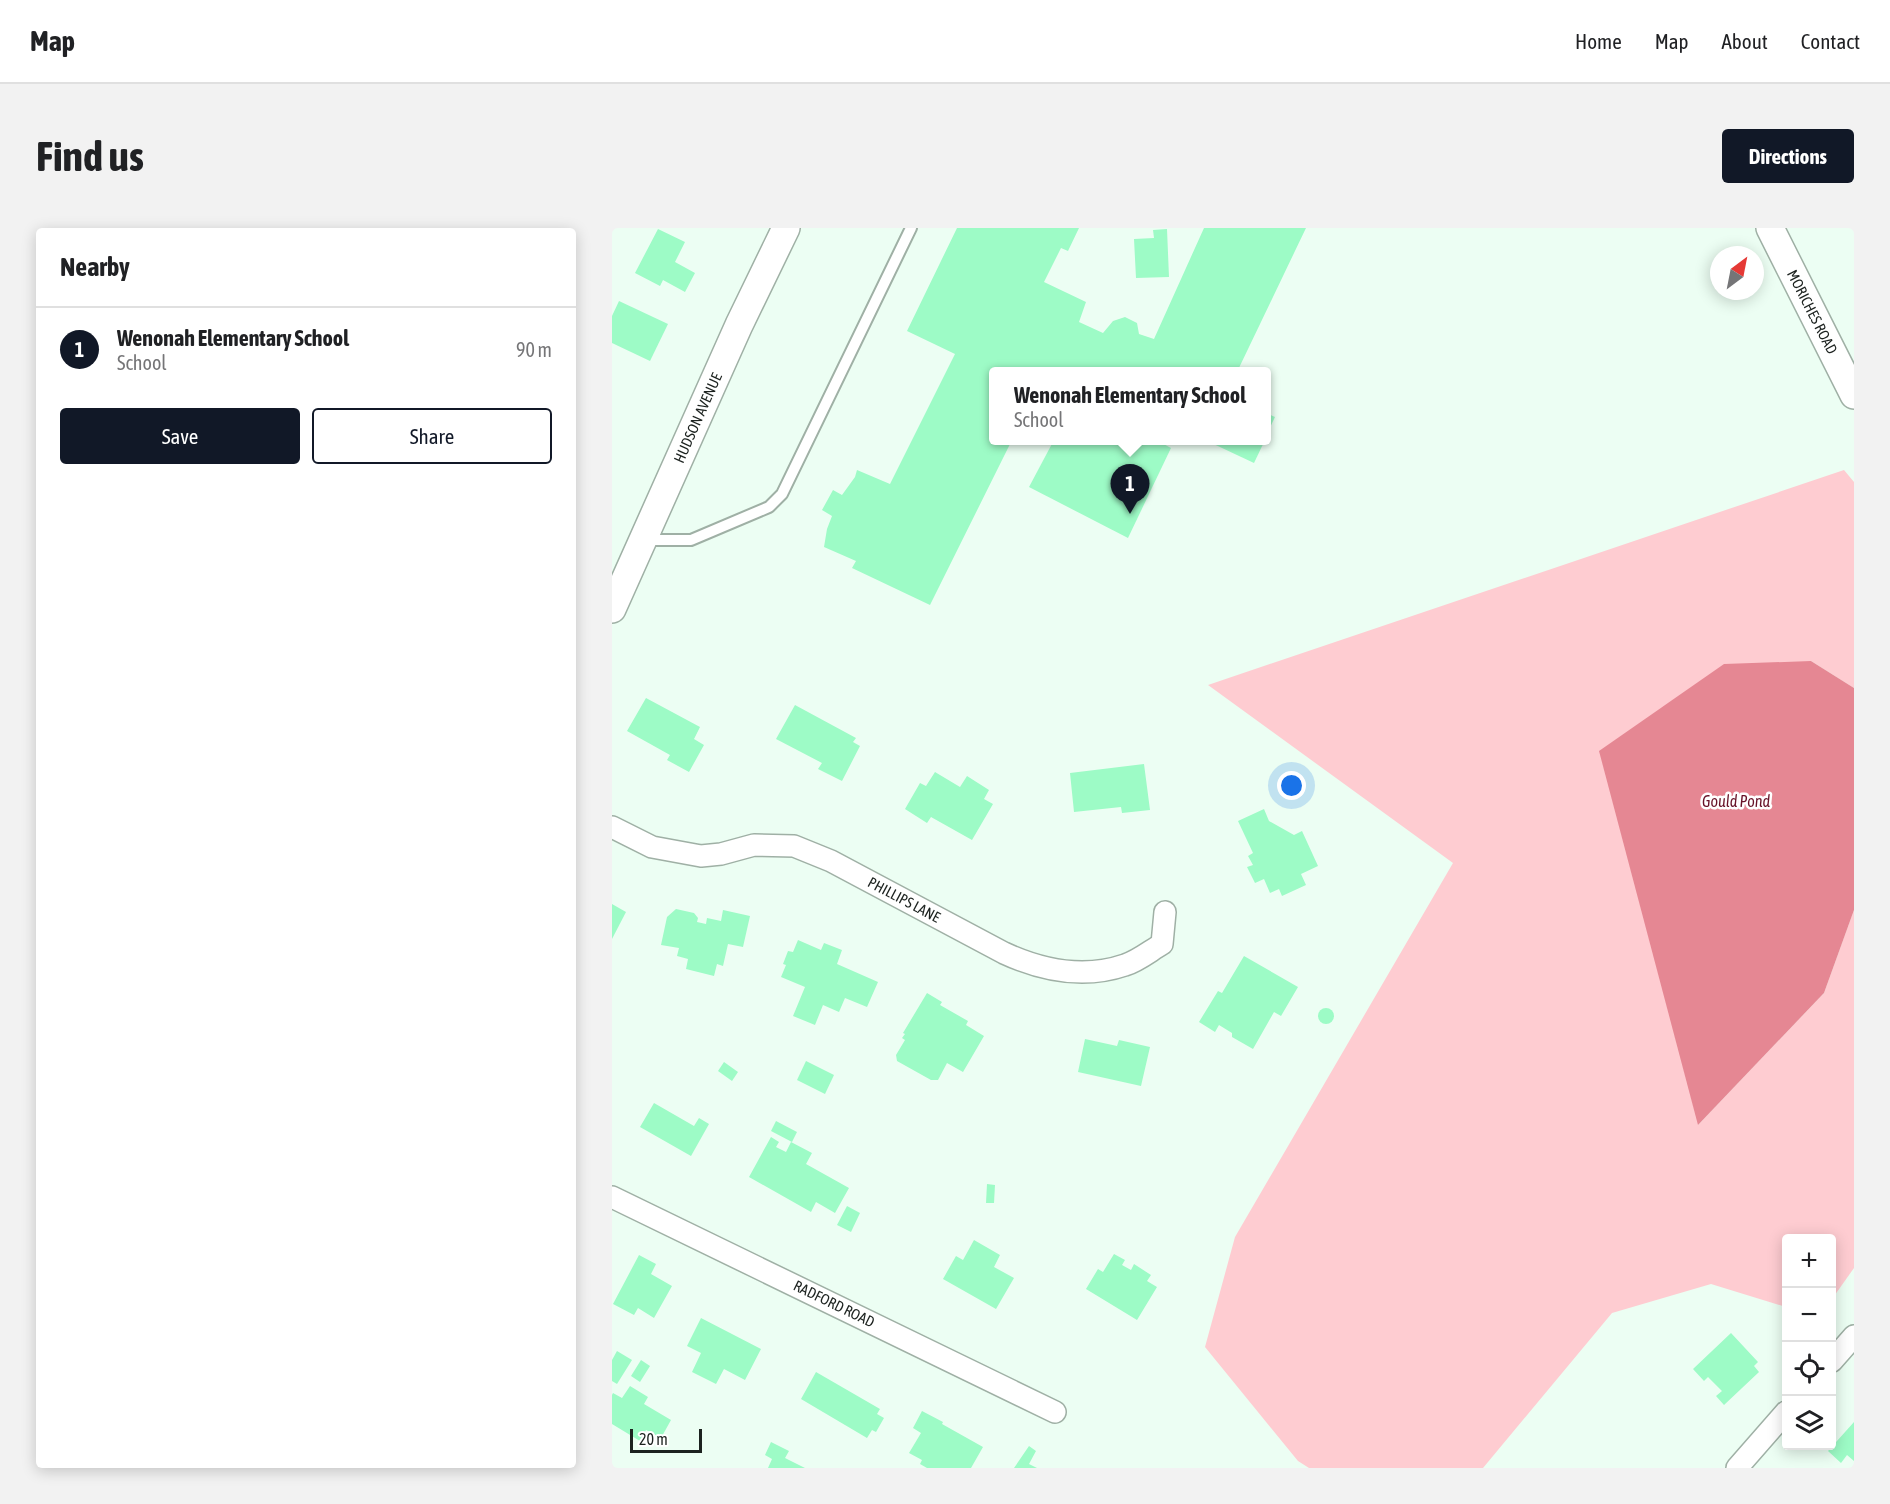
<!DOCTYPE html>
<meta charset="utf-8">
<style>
:root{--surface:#fff;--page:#f2f2f2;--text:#202124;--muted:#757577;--line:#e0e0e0;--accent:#111827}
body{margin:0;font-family:"Asap Condensed",sans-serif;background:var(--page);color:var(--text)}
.controls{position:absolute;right:18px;bottom:18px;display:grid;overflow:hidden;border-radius:6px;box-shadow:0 3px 15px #0003}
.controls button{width:54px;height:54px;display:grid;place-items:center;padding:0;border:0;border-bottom:2px solid var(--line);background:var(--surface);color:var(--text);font:30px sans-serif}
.compass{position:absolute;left:1098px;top:18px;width:54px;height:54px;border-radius:50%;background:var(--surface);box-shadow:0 3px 15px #0003;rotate:32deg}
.scale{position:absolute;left:18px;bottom:15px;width:72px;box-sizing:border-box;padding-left:6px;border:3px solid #1c221f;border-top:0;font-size:16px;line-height:21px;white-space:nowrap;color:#1c221f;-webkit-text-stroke:4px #fff;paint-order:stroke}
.you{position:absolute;left:680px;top:558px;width:21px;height:21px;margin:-15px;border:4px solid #fff;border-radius:50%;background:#1a73e8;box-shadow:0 0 0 9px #1a73e833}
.badge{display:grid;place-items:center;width:39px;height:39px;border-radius:50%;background:var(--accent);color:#fff;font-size:20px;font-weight:700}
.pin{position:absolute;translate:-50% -50px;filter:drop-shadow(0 2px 3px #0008)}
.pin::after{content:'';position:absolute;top:32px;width:21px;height:18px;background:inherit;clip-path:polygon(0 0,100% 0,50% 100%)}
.popup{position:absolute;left:377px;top:139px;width:282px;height:78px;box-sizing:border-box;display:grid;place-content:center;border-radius:6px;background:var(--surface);filter:drop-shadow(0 2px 4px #0005);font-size:20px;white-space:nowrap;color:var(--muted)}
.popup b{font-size:22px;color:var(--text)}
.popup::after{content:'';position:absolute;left:50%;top:100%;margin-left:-12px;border:12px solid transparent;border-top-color:var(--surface)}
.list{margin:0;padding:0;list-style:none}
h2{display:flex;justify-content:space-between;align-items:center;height:78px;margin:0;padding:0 24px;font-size:26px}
h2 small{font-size:20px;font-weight:400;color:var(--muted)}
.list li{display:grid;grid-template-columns:39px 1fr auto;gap:18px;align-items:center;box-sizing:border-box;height:84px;padding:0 24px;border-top:2px solid var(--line)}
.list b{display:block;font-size:22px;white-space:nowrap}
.list p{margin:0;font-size:20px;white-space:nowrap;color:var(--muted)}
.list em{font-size:20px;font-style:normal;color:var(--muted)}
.actions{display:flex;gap:12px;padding:18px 24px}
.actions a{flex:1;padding:14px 0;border:2px solid var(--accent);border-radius:6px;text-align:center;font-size:21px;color:var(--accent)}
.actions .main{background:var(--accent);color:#fff}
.icon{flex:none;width:33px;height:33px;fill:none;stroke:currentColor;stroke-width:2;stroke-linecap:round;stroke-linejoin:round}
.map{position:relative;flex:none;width:1242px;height:1240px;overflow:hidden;border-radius:6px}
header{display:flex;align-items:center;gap:36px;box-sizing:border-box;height:84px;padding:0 30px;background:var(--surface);border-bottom:2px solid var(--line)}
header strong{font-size:28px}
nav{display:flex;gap:33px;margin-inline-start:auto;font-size:21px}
.intro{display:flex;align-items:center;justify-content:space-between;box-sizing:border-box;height:144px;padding:0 36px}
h1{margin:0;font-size:42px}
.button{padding:15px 27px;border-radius:6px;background:var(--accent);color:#fff;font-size:21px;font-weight:700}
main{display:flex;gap:36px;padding:0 36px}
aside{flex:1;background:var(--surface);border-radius:6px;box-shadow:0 3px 15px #0003}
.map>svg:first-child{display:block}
.green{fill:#feccd1}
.water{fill:#e58793}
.building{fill:#9dfbc6}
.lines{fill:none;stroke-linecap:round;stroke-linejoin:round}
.service-casing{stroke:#9fb0a5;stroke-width:14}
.minor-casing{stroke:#9fb0a5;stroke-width:24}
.tertiary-casing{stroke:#9fb0a5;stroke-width:30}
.service{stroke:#fff;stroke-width:10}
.minor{stroke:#fff;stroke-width:21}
.tertiary{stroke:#fff;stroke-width:27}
.labels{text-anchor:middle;stroke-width:5;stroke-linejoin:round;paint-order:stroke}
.street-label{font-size:15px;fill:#1c221f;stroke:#fff}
.water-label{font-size:16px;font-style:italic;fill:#681329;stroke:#fff}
</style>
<header>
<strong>Map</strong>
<nav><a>Home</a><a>Map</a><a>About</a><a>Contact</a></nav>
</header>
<div class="intro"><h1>Find us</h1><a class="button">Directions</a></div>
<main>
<aside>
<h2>Nearby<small></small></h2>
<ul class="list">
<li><span class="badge">1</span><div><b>Wenonah Elementary School</b><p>School</p></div><em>90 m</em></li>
</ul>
<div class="actions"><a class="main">Save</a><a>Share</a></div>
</aside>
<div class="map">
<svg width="1242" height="1240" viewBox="0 0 1242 1240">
<rect width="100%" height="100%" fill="#ecfef3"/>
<path class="green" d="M 1232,242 L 1242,254 L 1242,460 L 1199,433 L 1086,897 L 1212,765 L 1242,682 L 1242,1040 L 1220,1071 L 1220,1010 L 1174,1010 L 1174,1079 L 1099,1056 L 1000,1085 L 871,1240 L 697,1240 L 686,1233 L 593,1119 L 623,1009 L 841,635 L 596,457 Z"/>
<path class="water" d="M 1199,433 L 1242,460 L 1242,682 L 1212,765 L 1086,897 L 987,523 L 1112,436 Z"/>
<g class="building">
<path d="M 345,0 L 467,0 L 456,23 L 449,20 L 432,54 L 474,74 L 467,94 L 491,105 L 501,93 L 513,89 L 525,95 L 527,106 L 542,111 L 592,0 L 694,0 L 625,144 L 439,144 L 436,142 L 435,144 L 382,144 L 382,212 L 400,212 L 318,377 L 240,340 L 244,333 L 212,319 L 215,301 L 220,288 L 210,282 L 221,262 L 230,267 L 243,249 L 245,242 L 278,256 L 343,126 L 295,103 Z"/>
<path d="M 46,1 L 73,14 L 63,34 L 83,45 L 73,64 L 51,52 L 48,58 L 23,45 Z"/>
<path d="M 555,1 L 557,49 L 524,50 L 522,11 L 542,10 L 541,2 Z"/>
<path d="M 7,73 L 56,96 L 38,133 L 0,115 L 0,88 Z"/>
<path d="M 654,185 L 663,189 L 654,208 Z"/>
<path d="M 442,212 L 544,212 L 559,220 L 516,310 L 417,259 Z"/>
<path d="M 593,212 L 653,212 L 642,235 Z"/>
<path d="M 34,470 L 88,499 L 82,511 L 92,517 L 77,544 L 55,532 L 58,527 L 15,503 Z"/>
<path d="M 183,477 L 244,510 L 241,514 L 248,518 L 230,553 L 206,541 L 210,535 L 164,511 Z"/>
<path d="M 532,536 L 538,582 L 510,585 L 509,579 L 462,584 L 458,545 Z"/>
<path d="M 323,544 L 348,559 L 355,548 L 377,562 L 372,571 L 381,576 L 360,612 L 319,589 L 315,595 L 293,581 L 308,555 L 314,558 Z"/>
<path d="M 652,581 L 657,593 L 682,607 L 690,603 L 706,638 L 689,646 L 694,657 L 670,668 L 667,661 L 658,665 L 652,651 L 643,655 L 635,639 L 641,637 L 636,628 L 641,625 L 626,593 Z"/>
<path d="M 0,676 L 14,684 L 0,711 Z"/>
<path d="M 64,681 L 82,685 L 86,690 L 85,694 L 94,696 L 95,690 L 109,693 L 111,682 L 138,688 L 131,719 L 116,716 L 111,738 L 105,736 L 102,748 L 74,741 L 76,731 L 65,728 L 67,720 L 49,717 L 55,689 Z"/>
<path d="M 186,712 L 209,722 L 212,715 L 230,722 L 225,736 L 266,754 L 255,779 L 233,770 L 227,784 L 211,777 L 203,797 L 181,788 L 193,759 L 169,749 L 174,737 L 171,736 L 176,723 L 181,724 Z"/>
<path d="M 632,728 L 686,759 L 669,788 L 662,784 L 641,821 L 620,809 L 620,805 L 607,797 L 603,804 L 587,794 L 606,763 L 610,765 Z"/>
<path d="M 315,765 L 330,774 L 328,777 L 356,793 L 354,797 L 372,808 L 351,844 L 335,835 L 326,852 L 319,852 L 285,833 L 284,827 L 293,812 L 290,810 L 293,806 L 291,805 Z"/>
<circle cx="714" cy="788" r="8"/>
<path d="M 473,811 L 505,818 L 507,812 L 538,819 L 529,858 L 466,844 Z"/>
<path d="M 194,833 L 222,847 L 213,866 L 185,852 Z"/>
<path d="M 112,834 L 126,844 L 120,853 L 106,843 Z"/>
<path d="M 42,875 L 82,898 L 87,890 L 97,896 L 79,928 L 28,899 Z"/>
<path d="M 164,893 L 185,904 L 180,914 L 159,903 Z"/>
<path d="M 159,909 L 167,914 L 164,919 L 174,924 L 179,914 L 200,925 L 194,936 L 237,960 L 223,985 L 204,974 L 199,984 L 137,949 Z"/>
<path d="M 375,956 L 383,957 L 382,975 L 374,975 Z"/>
<path d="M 235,978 L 248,985 L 239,1004 L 225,997 Z"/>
<path d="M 362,1012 L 388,1027 L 382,1039 L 402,1050 L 384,1081 L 331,1051 L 344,1028 L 351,1032 Z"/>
<path d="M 502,1026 L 513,1032 L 510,1037 L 519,1042 L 522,1036 L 539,1047 L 535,1053 L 545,1059 L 525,1092 L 474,1061 L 486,1041 L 491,1044 Z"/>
<path d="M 27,1027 L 44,1036 L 39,1046 L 60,1058 L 42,1090 L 26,1080 L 22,1087 L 1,1076 Z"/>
<path d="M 89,1090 L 149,1121 L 133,1152 L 112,1141 L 104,1156 L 80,1144 L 89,1125 L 75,1118 Z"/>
<path d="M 1119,1105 L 1146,1134 L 1142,1138 L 1147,1144 L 1112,1177 L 1104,1168 L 1110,1163 L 1096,1149 L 1092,1153 L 1081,1141 Z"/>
<path d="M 5,1123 L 20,1132 L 5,1156 L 0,1153 L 0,1132 Z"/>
<path d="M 29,1132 L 38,1138 L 28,1154 L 19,1148 Z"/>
<path d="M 204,1144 L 268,1181 L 265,1186 L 272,1190 L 264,1204 L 260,1202 L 255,1210 L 189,1171 Z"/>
<path d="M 18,1158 L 36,1169 L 32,1176 L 59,1192 L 49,1210 L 34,1202 L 28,1213 L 0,1196 L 0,1167 L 1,1165 L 10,1170 Z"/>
<path d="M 310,1183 L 331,1194 L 330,1196 L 371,1219 L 359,1240 L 315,1240 L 308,1236 L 310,1232 L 297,1225 L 309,1205 L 301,1200 Z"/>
<path d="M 1242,1194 L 1242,1233 L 1235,1227 L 1229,1235 L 1216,1223 Z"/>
<path d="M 159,1214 L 177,1223 L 173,1230 L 193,1240 L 156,1240 L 160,1231 L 153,1227 Z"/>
<path d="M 417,1218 L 424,1223 L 417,1236 L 425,1240 L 402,1240 Z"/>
</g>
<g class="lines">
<g class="service-casing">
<path id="service" d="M 31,312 L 79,312 L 157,279 L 170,266 L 299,0"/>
</g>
<g class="minor-casing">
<g id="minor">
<path d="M 0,599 L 40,619 L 89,628 L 109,626 L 142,617 L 182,618 L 219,633 L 392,725 C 431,743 472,751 513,737 C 526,733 538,723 550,716 L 553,684"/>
<path d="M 0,969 L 443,1184"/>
<path d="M 1220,1133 L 1242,1108"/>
<path d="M 1125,1240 L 1174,1184"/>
</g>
</g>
<g class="tertiary-casing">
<g id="tertiary">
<path d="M 1158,0 L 1242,167"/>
<path d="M 0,381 L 127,97 L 174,0"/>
</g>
</g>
<use href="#service" class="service"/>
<use href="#minor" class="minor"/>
<use href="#tertiary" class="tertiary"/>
</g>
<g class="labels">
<g class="street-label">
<text transform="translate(1200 84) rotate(63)" y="5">MORICHES ROAD</text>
<text transform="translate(86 190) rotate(-66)" y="5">HUDSON AVENUE</text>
<text transform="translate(292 672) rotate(28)" y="5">PHILLIPS LANE</text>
<text transform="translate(222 1076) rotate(26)" y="5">RADFORD ROAD</text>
</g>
<g class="water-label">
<text x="1124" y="579">Gould Pond</text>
</g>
</g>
</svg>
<div class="controls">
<button>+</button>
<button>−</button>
<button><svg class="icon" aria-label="locate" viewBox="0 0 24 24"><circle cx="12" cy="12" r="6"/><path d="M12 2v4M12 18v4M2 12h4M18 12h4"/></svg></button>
<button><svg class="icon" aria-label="layers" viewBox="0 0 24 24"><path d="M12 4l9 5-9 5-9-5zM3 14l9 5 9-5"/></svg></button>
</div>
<svg class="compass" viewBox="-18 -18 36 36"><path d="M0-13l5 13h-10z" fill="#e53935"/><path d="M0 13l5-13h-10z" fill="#757577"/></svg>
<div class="scale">20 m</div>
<div class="you"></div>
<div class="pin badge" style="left:518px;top:286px">1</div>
<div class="popup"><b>Wenonah Elementary School</b>School</div>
</div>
</main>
